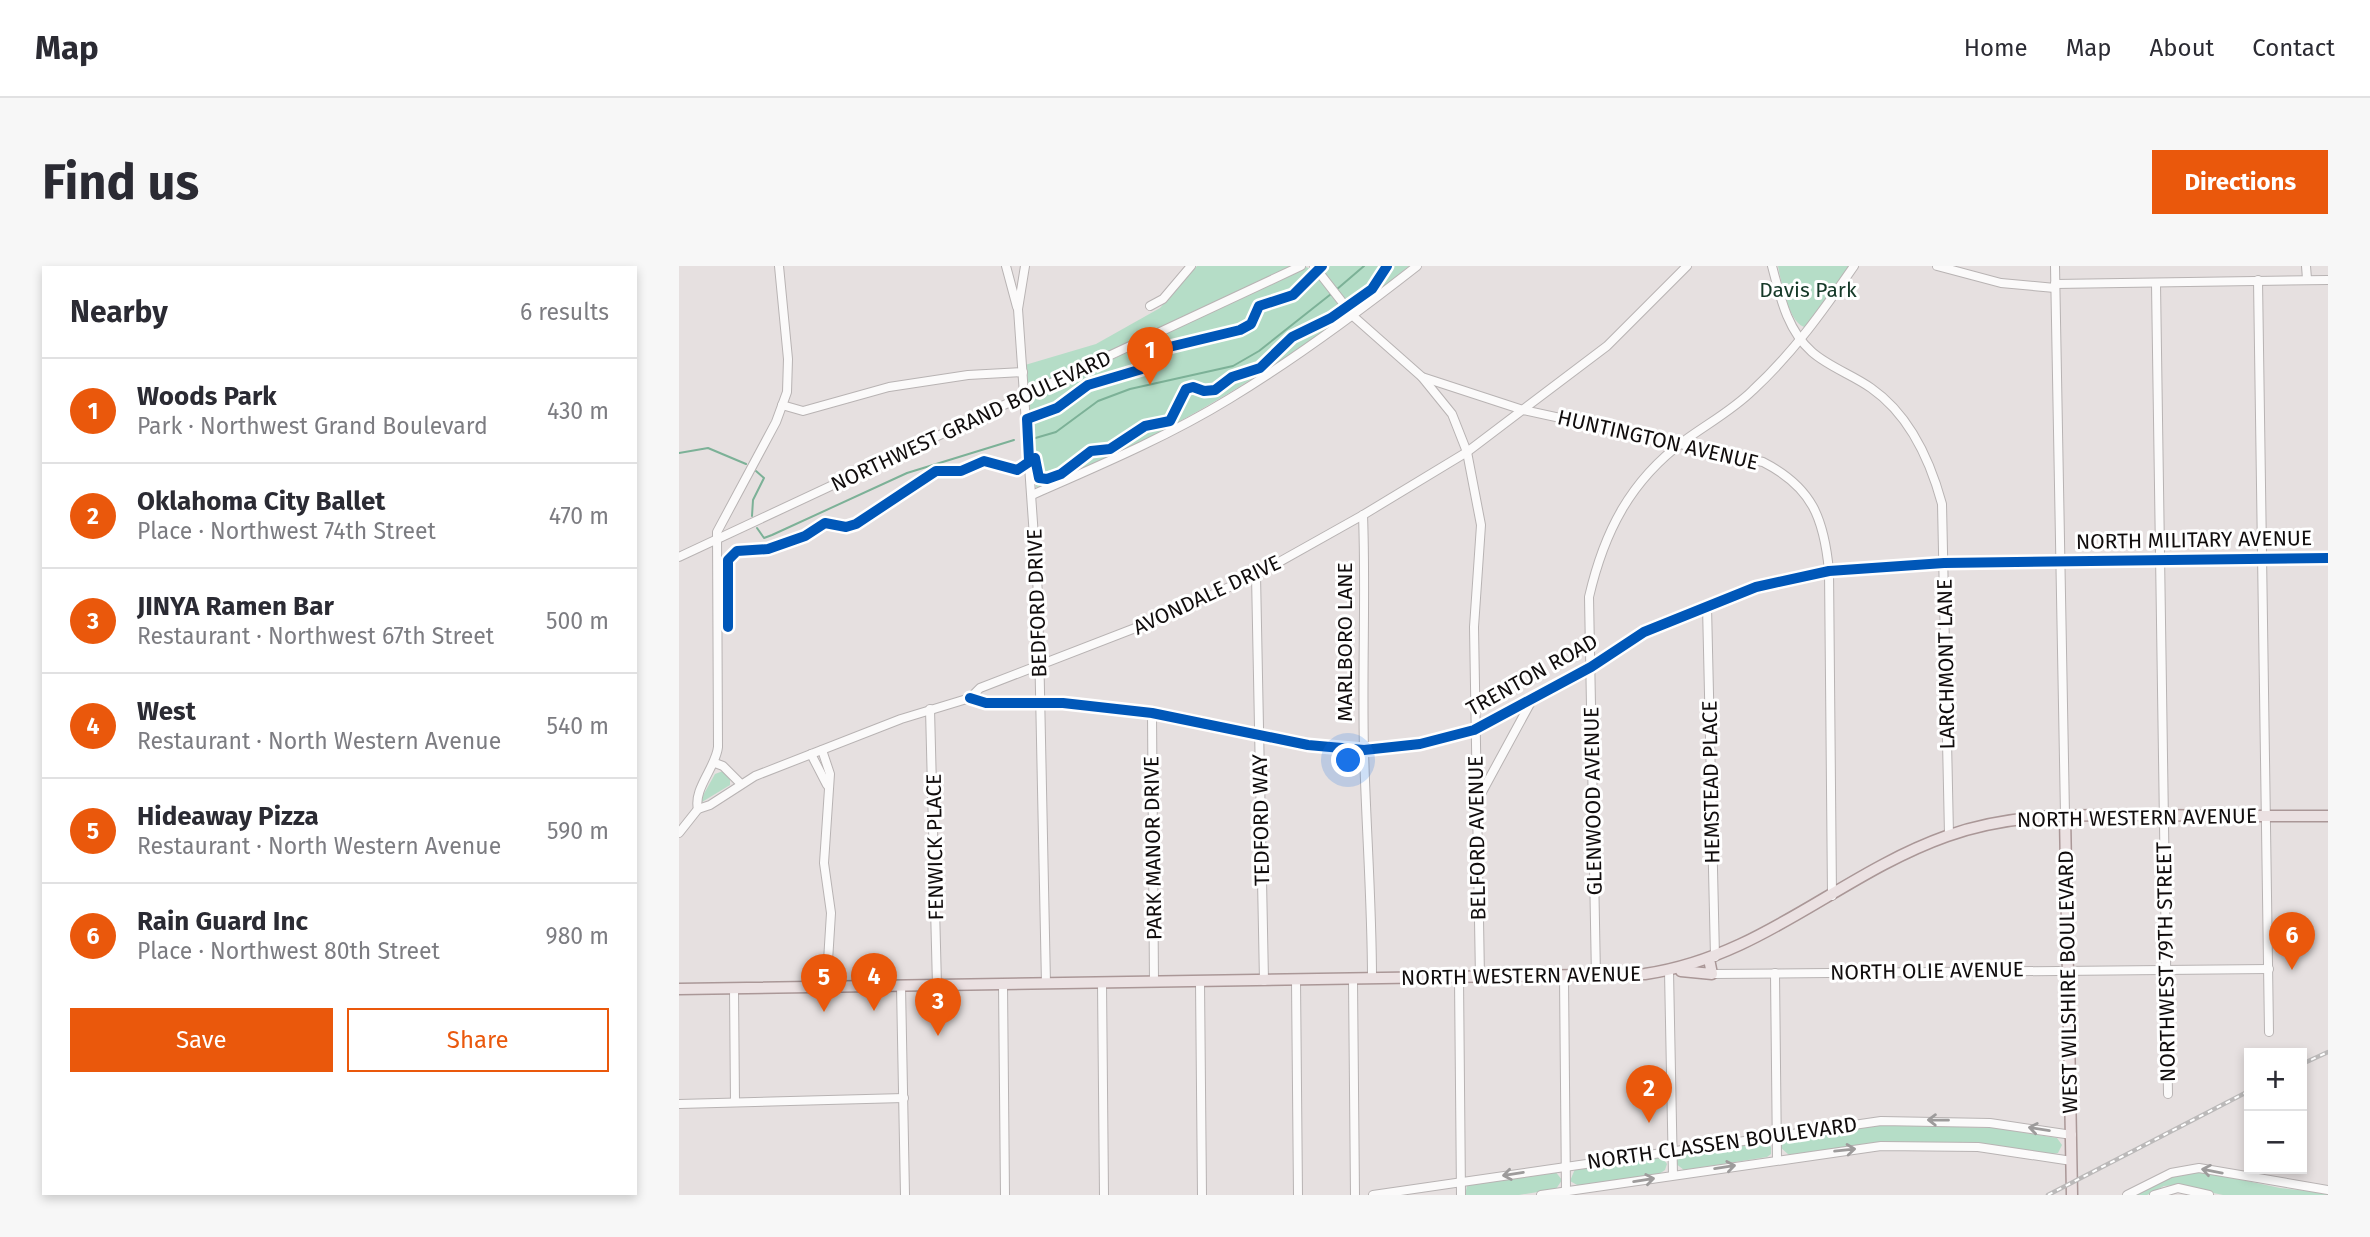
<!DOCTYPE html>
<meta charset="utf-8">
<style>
:root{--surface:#fff;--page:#f7f7f7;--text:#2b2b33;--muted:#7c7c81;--line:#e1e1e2;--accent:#ea580c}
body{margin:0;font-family:"Fira Sans",sans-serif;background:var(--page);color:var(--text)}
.controls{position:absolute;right:21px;bottom:21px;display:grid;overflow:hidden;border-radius:0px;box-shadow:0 4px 10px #0003}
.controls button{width:63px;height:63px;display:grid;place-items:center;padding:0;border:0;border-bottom:2px solid var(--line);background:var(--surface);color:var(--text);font:35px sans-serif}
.you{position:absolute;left:670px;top:495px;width:24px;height:24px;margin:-18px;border:5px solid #fff;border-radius:50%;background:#1a73e8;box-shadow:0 0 0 10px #1a73e833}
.badge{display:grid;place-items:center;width:46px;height:46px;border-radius:50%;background:var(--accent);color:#fff;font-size:23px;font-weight:700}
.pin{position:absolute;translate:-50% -58px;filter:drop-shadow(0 2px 4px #0008)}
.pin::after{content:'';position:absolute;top:37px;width:24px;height:21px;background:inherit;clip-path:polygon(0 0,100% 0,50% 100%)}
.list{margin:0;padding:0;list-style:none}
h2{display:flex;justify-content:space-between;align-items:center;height:91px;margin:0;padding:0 28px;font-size:30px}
h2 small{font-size:23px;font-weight:400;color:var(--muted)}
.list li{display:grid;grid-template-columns:46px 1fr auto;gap:21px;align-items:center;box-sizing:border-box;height:105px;padding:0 28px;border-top:2px solid var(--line)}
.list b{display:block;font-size:26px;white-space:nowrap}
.list p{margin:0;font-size:23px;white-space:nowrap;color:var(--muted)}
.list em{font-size:23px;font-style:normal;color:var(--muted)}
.actions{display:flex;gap:14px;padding:21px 28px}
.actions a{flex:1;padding:16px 0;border:2px solid var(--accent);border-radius:0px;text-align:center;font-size:24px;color:var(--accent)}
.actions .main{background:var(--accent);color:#fff}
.map{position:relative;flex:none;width:1649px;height:929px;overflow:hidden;border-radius:0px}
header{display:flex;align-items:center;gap:42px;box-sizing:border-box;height:98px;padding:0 35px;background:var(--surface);border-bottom:2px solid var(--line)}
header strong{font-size:33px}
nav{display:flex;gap:38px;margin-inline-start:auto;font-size:24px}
.intro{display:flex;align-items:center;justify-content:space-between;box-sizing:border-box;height:168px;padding:0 42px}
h1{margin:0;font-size:49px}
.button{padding:18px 32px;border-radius:0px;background:var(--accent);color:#fff;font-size:24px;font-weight:700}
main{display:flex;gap:42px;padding:0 42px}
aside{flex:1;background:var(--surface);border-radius:0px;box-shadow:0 4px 10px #0003}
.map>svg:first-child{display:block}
.green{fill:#b5ddc7}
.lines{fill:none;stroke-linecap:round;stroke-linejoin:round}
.stream{stroke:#7cb197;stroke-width:2}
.minor-casing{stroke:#b8b3b3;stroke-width:10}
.major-casing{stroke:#aa9797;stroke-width:13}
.minor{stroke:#fbfafa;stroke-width:8}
.major{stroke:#ebe1e2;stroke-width:10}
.rail-casing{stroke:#bbb9b9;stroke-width:4.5}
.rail{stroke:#fff;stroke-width:2;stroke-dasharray:5;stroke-linecap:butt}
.cycleway-casing{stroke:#fff;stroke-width:15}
.cycleway{stroke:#0057b8;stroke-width:10}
.oneway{stroke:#9d9b9b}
.labels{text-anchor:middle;stroke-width:6;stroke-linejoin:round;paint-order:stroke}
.park-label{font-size:21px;fill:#153928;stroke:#fff}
.street-label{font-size:21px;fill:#110d0d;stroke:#fff}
</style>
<header>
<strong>Map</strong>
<nav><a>Home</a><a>Map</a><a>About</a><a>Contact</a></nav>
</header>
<div class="intro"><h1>Find us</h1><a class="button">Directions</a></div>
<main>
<aside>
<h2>Nearby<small>6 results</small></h2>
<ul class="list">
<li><span class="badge">1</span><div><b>Woods Park</b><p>Park · Northwest Grand Boulevard</p></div><em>430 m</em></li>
<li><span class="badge">2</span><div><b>Oklahoma City Ballet</b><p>Place · Northwest 74th Street</p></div><em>470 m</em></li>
<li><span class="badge">3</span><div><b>JINYA Ramen Bar</b><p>Restaurant · Northwest 67th Street</p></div><em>500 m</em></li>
<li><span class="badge">4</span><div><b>West</b><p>Restaurant · North Western Avenue</p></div><em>540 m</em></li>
<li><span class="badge">5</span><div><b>Hideaway Pizza</b><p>Restaurant · North Western Avenue</p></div><em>590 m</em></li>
<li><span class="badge">6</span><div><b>Rain Guard Inc</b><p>Place · Northwest 80th Street</p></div><em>980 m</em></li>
</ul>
<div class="actions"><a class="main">Save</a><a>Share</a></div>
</aside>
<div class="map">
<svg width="1649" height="929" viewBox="0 0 1649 929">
<rect width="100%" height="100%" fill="#e6e0e0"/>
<g class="green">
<path d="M 518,0 L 612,0 L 352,123 L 348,121 L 346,99 L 417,78 L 481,42 Z"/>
<path d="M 640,0 L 730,0 L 680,41 L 673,42 L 649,17 Z"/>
<path d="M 1099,0 L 1172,0 L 1130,61 C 1111,65 1102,15 1099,0 Z"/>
<path d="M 627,1 C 642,7 653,34 666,46 L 666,50 C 584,110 495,163 402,204 C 388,210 371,221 357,221 L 350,133 Z"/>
<path d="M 44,505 L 51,512 L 51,519 L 23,536 L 22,533 L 36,508 Z"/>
<path d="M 1198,859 L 1317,862 L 1378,872 L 1383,879 L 1379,887 L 1374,888 C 1285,873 1199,875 1110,889 L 1101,881 L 1106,872 Z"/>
<path d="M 1085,874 L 1092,881 L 1092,888 L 1088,891 L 1005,904 L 996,897 L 1002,887 Z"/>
<path d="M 983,891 L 988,898 L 986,904 L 980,908 L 900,920 L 891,915 L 896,903 Z"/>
<path d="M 876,905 L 883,914 L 877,923 L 840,929 L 786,929 L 788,920 L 792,918 Z"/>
<path d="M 1521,905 L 1601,922 L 1649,927 L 1649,929 L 1544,929 L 1497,919 L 1485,920 L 1468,929 L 1456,929 L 1490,911 Z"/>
</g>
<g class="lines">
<g class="stream">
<path d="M 657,24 L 685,0"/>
<path d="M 353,173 L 377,166 L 419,135 L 451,123 L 554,100 L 580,85 L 652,28"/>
<path d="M 0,187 L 29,182 L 67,198"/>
<path d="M 73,250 L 74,234 L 85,212 L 77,205"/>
<path d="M 78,262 L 85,272 L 93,269 L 228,207 L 335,174"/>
</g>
<g class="minor-casing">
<g id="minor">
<path d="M 327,0 L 338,41"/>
<path d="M 346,0 L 339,43 L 359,328 L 367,718"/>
<path d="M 635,0 L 674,50 L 743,111 L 844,144 L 1084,196 C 1133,221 1145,252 1150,305 L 1153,630"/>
<path d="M 1093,0 C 1101,30 1108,64 1133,86 C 1150,101 1174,109 1192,122 C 1231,149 1251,194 1263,238 L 1270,569"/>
<path d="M 1258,0 L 1322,17 L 1376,22"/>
<path d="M 1376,0 L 1386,549"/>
<path d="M 1627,0 L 1628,13"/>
<path d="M 1579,14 L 1590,766"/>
<path d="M 1376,18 L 1649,14"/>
<path d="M 1477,18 L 1489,828"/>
<path d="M 471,40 L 484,33 L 512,0"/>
<path d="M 743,111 L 773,148 L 788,186 L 802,259 L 795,361 L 801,712"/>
<path d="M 103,139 L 124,145 L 210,121 L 289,109 L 344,106"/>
<path d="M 353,229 C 419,200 488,171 550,133 C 616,93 678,47 738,0"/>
<path d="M 684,249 C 687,327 683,406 685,484 C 687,561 693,637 693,713"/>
<path d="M 0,291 L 622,0"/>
<path d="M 577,309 L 585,715"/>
<path d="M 1028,340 L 1036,691"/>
<path d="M 291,432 L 307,437 L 384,437 L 473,447 L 629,479 L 685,484 L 741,478 L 795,464 L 912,401 L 965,366 L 1077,321 L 1150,305 L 1265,297 L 1649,292"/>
<path d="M 251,443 L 258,720"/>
<path d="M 473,447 L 475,716"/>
<path d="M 143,484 L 151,508 L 145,597 L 152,647 L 149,695"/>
<path d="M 132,488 L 148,519"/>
<path d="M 36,497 L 44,500 L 62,518"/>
<path d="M 797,537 L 853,434"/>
<path d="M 19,543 C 14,523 37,501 39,481 L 38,266 L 97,156 L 108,126 L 109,93 L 100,0"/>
<path d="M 0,567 L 19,543 L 31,539 L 76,510 L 222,453 L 291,432 L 301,422 L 477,354 L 577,309 L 684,249 L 788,186 L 928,80 L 1008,0"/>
<path d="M 990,705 L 994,909"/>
<path d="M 1096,707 L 1098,893"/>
<path d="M 1033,708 L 1590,703"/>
<path d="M 885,711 L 887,925"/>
<path d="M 917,711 L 910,331 C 925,266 951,215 1005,175 C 1028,158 1054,144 1074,124 C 1114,87 1144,45 1175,0"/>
<path d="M 780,712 L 782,929"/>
<path d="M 617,714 L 619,929"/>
<path d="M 674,714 L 676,929"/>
<path d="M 521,716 L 523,929"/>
<path d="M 423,717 L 425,929"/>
<path d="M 324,718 L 326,929"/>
<path d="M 222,720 L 226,929"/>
<path d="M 55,723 L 56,836"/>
<path d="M 0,838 L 225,832"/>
<path d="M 694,929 L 1202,855 L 1311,857 L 1393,869"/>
<path d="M 862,929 L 1202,880 L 1299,881 L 1393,895"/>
<path d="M 1448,929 L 1492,907 L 1520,902 L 1649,924"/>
<path d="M 1475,929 L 1499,922 L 1530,929"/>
</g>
</g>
<g class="major-casing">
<g id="major">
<path d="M 1386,549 L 1393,929"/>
<path d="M 1002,705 L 1033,708 L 1030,693"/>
<path d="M 0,723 L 966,708 C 1083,691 1161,608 1268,570 C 1335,546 1403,549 1473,549 C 1532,550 1590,550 1649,550"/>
</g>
</g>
<use href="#minor" class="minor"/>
<use href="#major" class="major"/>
<g class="rail-casing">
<g id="rail">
<path d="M 1623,798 L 1649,786"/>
<path d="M 1369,929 L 1570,825"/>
</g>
</g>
<use href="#rail" class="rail"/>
<g class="cycleway-casing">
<g id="cycleway">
<path d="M 350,194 L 348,153 L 378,142 L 409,119 L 463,103 L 486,82 L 561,64 L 572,58 L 580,40 L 614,29 L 643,0"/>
<path d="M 49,361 L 49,294 L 58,285 L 89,283 L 126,270 L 146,257 L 167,261 L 177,258 L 257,205 L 282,205 L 305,195 L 338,204 L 356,192 L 360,212 L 368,213 L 382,208 L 412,185 L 431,183 L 466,160 L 491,155 L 507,123 L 514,121 L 525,125 L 536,124 L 553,111 L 581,102 L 613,71 L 652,52 L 693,23 L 708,0"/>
<path d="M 291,432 L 307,437 L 384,437 L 473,447 L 629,479 L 685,484 L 741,478 L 795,464 L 912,401 L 965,366 L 1077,321 L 1150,305 L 1265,297 L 1649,292"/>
</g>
</g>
<use href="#cycleway" class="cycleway"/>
</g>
<defs><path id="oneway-shaft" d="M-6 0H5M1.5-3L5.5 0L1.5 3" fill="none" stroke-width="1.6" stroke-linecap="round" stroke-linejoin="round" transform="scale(1.75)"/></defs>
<g class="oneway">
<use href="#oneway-shaft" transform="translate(1259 854) rotate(-179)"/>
<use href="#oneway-shaft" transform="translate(1360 863) rotate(-171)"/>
<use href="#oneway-shaft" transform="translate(1166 884) rotate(-6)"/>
<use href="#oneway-shaft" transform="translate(1046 901) rotate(-9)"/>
<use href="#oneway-shaft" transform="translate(1533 905) rotate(-169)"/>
<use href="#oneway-shaft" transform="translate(834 908) rotate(171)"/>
<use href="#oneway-shaft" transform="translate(965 914) rotate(-9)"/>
</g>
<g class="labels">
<g class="park-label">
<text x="1129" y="31">Davis Park</text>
</g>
<g class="street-label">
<text transform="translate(292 155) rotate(-25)" y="7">NORTHWEST GRAND BOULEVARD</text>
<text transform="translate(979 174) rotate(13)" y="7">HUNTINGTON AVENUE</text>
<text transform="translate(1515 274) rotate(-1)" y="7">NORTH MILITARY AVENUE</text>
<text transform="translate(528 329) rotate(-25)" y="7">AVONDALE DRIVE</text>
<text transform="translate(358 337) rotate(-92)" y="7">BEDFORD DRIVE</text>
<text transform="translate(666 376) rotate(-90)" y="7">MARLBORO LANE</text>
<text transform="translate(1267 398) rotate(-91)" y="7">LARCHMONT LANE</text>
<text transform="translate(853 409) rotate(-29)" y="7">TRENTON ROAD</text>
<text transform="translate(1032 516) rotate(-91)" y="7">HEMSTEAD PLACE</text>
<text transform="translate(914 535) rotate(-91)" y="7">GLENWOOD AVENUE</text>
<text transform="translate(1458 552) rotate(-1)" y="7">NORTH WESTERN AVENUE</text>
<text transform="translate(582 554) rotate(-91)" y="7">TEDFORD WAY</text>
<text transform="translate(798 572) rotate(-91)" y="7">BELFORD AVENUE</text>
<text transform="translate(256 581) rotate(-91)" y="7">FENWICK PLACE</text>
<text transform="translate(474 582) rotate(-91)" y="7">PARK MANOR DRIVE</text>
<text transform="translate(1487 696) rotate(-91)" y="7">NORTHWEST 79TH STREET</text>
<text transform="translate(1248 705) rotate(-1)" y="7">NORTH OLIE AVENUE</text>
<text transform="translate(842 710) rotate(-1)" y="7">NORTH WESTERN AVENUE</text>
<text transform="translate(1389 716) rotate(-91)" y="7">WEST WILSHIRE BOULEVARD</text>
<text transform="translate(1043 877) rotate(-8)" y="7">NORTH CLASSEN BOULEVARD</text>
</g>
</g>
</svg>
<div class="controls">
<button>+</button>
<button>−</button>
</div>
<div class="you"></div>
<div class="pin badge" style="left:471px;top:119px">1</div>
<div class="pin badge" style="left:970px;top:857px">2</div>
<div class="pin badge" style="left:259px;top:770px">3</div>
<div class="pin badge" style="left:195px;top:745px">4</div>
<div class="pin badge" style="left:145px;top:746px">5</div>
<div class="pin badge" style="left:1613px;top:704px">6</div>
</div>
</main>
